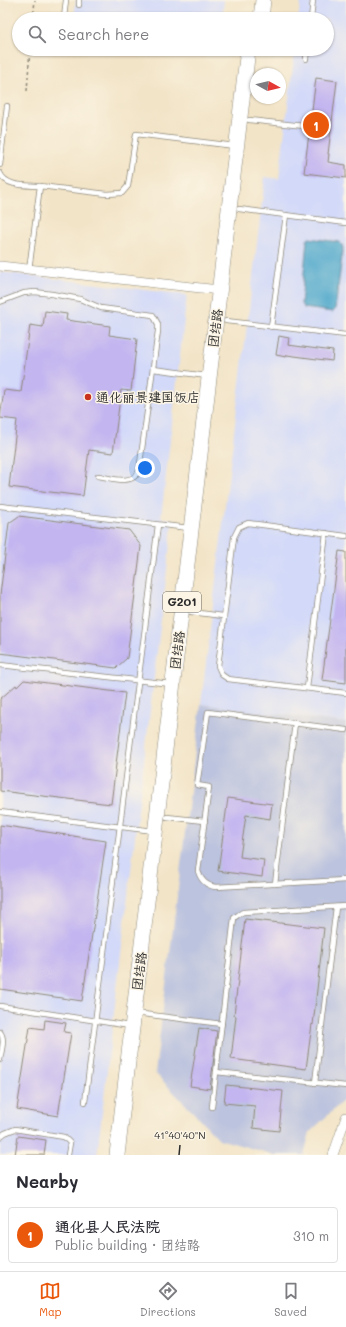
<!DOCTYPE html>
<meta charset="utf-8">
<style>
:root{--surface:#fff;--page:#f7f7f7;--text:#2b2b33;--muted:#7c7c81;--line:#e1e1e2;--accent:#ea580c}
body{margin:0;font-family:Mali,"LXGW WenKai TC",sans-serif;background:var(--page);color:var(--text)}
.compass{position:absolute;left:250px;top:68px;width:36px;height:36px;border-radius:50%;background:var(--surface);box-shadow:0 1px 3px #0004;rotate:98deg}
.you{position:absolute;left:145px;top:468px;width:14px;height:14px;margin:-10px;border:3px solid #fff;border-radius:50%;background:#1a73e8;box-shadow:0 0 0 6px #1a73e833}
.badge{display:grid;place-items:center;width:26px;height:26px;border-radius:50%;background:var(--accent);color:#fff;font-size:13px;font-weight:700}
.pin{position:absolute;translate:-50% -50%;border:2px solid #fff;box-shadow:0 1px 4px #0006}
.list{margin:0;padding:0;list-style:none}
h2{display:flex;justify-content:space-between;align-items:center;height:52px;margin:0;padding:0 16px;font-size:17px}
h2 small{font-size:13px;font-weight:400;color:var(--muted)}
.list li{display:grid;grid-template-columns:26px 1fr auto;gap:12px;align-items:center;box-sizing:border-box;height:56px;margin:0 8px 8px;padding:0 8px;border:1px solid var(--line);border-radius:4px}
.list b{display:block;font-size:15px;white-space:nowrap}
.list p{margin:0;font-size:13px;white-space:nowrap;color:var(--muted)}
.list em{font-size:13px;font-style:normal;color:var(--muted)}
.icon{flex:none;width:22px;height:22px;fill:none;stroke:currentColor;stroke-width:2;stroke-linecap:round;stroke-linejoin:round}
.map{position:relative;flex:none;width:346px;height:1155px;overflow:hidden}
.search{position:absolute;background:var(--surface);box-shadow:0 1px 3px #0004;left:12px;right:12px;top:12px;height:44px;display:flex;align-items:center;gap:10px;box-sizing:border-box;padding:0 14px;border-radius:22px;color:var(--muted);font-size:15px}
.sheet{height:116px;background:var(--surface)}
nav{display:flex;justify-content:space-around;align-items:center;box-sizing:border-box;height:56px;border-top:1px solid var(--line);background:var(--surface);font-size:11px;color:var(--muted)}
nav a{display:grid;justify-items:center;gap:2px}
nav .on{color:var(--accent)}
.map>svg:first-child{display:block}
.built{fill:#d2d9f9}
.industrial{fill:#bcc3de}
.water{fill:#4ea7cc;stroke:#3c697c}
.building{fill:#c3b5f0}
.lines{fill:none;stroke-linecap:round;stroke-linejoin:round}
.service-casing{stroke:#8e8879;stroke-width:6}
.minor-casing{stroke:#8e8879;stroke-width:10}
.trunk-casing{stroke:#8e8879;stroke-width:16}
.path{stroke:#8e8879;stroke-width:1.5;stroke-dasharray:3 3;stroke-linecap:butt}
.service{stroke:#fff;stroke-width:4.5}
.minor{stroke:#fff;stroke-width:9}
.trunk{stroke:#fff;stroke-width:15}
.ticks{fill:none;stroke:#2b2b2b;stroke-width:1.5}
.poi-dot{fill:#c8321e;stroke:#fcf5e5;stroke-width:1.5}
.labels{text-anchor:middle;stroke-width:3;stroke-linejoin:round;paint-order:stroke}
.shield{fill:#fcf5e5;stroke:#6a6863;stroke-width:1}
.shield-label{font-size:12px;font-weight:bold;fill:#2b2b2b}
.street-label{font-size:13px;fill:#2b2b2b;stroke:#fcf5e5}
.poi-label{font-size:13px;fill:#2b2b2b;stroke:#fcf5e5;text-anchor:start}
.ticks-label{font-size:10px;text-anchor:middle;fill:#2b2b2b;stroke:#fcf5e5;stroke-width:3;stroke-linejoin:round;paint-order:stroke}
</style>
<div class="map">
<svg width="346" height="1155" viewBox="0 0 346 1155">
<rect width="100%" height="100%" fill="#fcf5e5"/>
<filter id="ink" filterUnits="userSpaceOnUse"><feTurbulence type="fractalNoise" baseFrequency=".025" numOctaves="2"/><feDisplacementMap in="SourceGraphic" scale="8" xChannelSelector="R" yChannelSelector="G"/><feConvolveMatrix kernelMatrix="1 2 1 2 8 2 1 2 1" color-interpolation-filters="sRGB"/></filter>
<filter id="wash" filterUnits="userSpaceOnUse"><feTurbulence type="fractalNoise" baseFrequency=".012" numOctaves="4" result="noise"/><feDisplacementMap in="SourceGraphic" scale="16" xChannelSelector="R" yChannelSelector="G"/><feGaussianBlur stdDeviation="0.9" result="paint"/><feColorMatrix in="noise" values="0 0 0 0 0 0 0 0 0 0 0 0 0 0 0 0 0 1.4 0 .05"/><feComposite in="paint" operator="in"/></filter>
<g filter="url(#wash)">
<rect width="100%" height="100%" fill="#f2e4c7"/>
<g class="built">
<path d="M 76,0 L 224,0 L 222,19 L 93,19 L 74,17 Z"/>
<path d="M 301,0 L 346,0 L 346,723 L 201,704 L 265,177 L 279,179 L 295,49 L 327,49 L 327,19 L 298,19 Z"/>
<path d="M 0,272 L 187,295 L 161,518 L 173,519 L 97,1155 L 0,1155 Z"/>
</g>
<path class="industrial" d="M 201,704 L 346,723 L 346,1098 L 310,1132 L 304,1155 L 275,1155 L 219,1139 L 155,1073 Z"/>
<path class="water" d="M 309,238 L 339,242 L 342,245 L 343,249 L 335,310 L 333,312 L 304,308 L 301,304 L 307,240 Z"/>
<g id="blocks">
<g class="building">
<path d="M 316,78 L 337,81 L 328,154 L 329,154 L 328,162 L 346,165 L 346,178 L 304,173 Z"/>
<path d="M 45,311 L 67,314 L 66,320 L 110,326 L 109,335 L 137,339 L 131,391 L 121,390 L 113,453 L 89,450 L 83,496 L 9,487 L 17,420 L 0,418 L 4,390 L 21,392 L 30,325 L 43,327 Z"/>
<path d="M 279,336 L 289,338 L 288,345 L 333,351 L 332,361 L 287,355 L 286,357 L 276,355 Z"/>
<path d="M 19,516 L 129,530 L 141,546 L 127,658 L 116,668 L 0,653 L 0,595 L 9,523 Z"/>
<path d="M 339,551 L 346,552 L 346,683 L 322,680 Z"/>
<path d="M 24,680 L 125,693 L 111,804 L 0,791 L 0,699 L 16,685 L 17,687 Z"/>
<path d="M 228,798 L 272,804 L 270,819 L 246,815 L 240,857 L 264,860 L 262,877 L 218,871 Z"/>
<path d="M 0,825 L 106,841 L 82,1001 L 0,989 Z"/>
<path d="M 245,919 L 324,928 L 313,1025 L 312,1024 L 306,1069 L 231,1059 L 236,1016 L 234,1015 Z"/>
<path d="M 45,1020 L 66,1023 L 64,1032 L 71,1033 L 58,1116 L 17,1109 L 30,1027 L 44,1029 Z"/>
<path d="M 199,1028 L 217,1031 L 210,1089 L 190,1086 Z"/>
<path d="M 226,1085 L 283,1091 L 279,1131 L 253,1128 L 255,1106 L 224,1103 Z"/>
<path d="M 18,1136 L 46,1140 L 44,1155 L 15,1155 Z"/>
</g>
</g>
</g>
<g filter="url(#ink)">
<use href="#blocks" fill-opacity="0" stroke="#8e8879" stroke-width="1"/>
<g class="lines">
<g class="service-casing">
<g id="service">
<path d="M 79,5 L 79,0"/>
<path d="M 64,18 L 66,0"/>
<path d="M 311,19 L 313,0"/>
<path d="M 306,59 L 307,49"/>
<path d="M 249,120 L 304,126"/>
<path d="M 0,165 L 7,106"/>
<path d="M 0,173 C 6,187 26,185 40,186"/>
<path d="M 239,209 L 346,223"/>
<path d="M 29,270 L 40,186 L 107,194 L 122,193 L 128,186 L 136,134 L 235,146"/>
<path d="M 0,302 L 24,293 L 35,292 L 52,294 L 80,299 L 101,308 L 153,315 L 158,324 L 158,331 L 139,471 C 132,486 112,478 98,476"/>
<path d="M 226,321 L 346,335"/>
<path d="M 271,327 L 286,215"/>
<path d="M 153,369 L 207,376"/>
<path d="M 0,506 L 189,528"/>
<path d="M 346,536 L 248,523 L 239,527 L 234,537 L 218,666 L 222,675 L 228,679 L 346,693"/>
<path d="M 191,612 L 223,616"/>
<path d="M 0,665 L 171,684"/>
<path d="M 307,688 L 326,533"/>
<path d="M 346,730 L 208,712 L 197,785 L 209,787 L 198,871 C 201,881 207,886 216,887 L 346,880"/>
<path d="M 0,812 L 154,831"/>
<path d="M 167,817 L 205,821"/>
<path d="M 275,884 L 295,723"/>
<path d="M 0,1006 L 130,1026"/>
<path d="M 143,1014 L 222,1024"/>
<path d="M 0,1032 C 6,1039 1,1051 0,1060"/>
<path d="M 216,1072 L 346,1086"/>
<path d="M 315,1083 L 336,907"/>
<path d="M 85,1102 L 158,525"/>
<path d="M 212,1107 L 234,918 L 238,915 L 243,912 L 346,906"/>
<path d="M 0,1137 L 5,1133 L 15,1129 L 64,1137 L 70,1143 L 68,1155"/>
</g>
</g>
<g class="minor-casing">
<g id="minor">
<path d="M 0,266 L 219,290"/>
<path d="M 333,1155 L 346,1117"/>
</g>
</g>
<g class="trunk-casing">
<g id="trunk">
<path d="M 261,19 L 263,0"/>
<path d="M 117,1155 L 248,49"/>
</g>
</g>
<g class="path">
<path d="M 33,19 L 35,0"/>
<path d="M 27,91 L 30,49"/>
</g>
<use href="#service" class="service"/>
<use href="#minor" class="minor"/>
<use href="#trunk" class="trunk"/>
</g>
</g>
<path class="ticks" d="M 179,1155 L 180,1145"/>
<circle class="poi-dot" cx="88" cy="397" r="4"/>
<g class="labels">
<rect class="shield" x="163" y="592" width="38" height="20" rx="3"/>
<g class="shield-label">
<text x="182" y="606">G201</text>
</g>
<g class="street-label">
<text transform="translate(215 328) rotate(-83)" y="5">团结路</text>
<text transform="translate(177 650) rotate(-83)" y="5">团结路</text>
<text transform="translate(139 971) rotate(-83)" y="5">团结路</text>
</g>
<g class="poi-label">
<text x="96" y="402">通化丽景建国饭店</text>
</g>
</g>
<g class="ticks-label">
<text x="180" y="1139">41°40'40"N</text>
</g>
</svg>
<svg class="compass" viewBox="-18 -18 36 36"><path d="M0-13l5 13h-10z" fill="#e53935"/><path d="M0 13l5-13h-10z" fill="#7c7c81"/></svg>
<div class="you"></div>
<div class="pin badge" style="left:316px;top:125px">1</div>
<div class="search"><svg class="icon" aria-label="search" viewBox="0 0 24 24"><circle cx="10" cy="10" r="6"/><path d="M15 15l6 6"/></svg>Search here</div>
</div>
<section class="sheet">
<h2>Nearby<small></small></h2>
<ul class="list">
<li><span class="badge">1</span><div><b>通化县人民法院</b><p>Public building · 团结路</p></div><em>310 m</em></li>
</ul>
</section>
<nav>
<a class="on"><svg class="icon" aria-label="map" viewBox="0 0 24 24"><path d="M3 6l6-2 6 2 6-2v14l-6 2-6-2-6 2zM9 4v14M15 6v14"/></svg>Map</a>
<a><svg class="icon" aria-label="directions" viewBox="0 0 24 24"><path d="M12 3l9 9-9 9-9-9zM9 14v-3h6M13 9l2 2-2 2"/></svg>Directions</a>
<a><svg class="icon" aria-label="saved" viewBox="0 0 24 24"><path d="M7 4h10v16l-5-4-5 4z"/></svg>Saved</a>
</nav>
